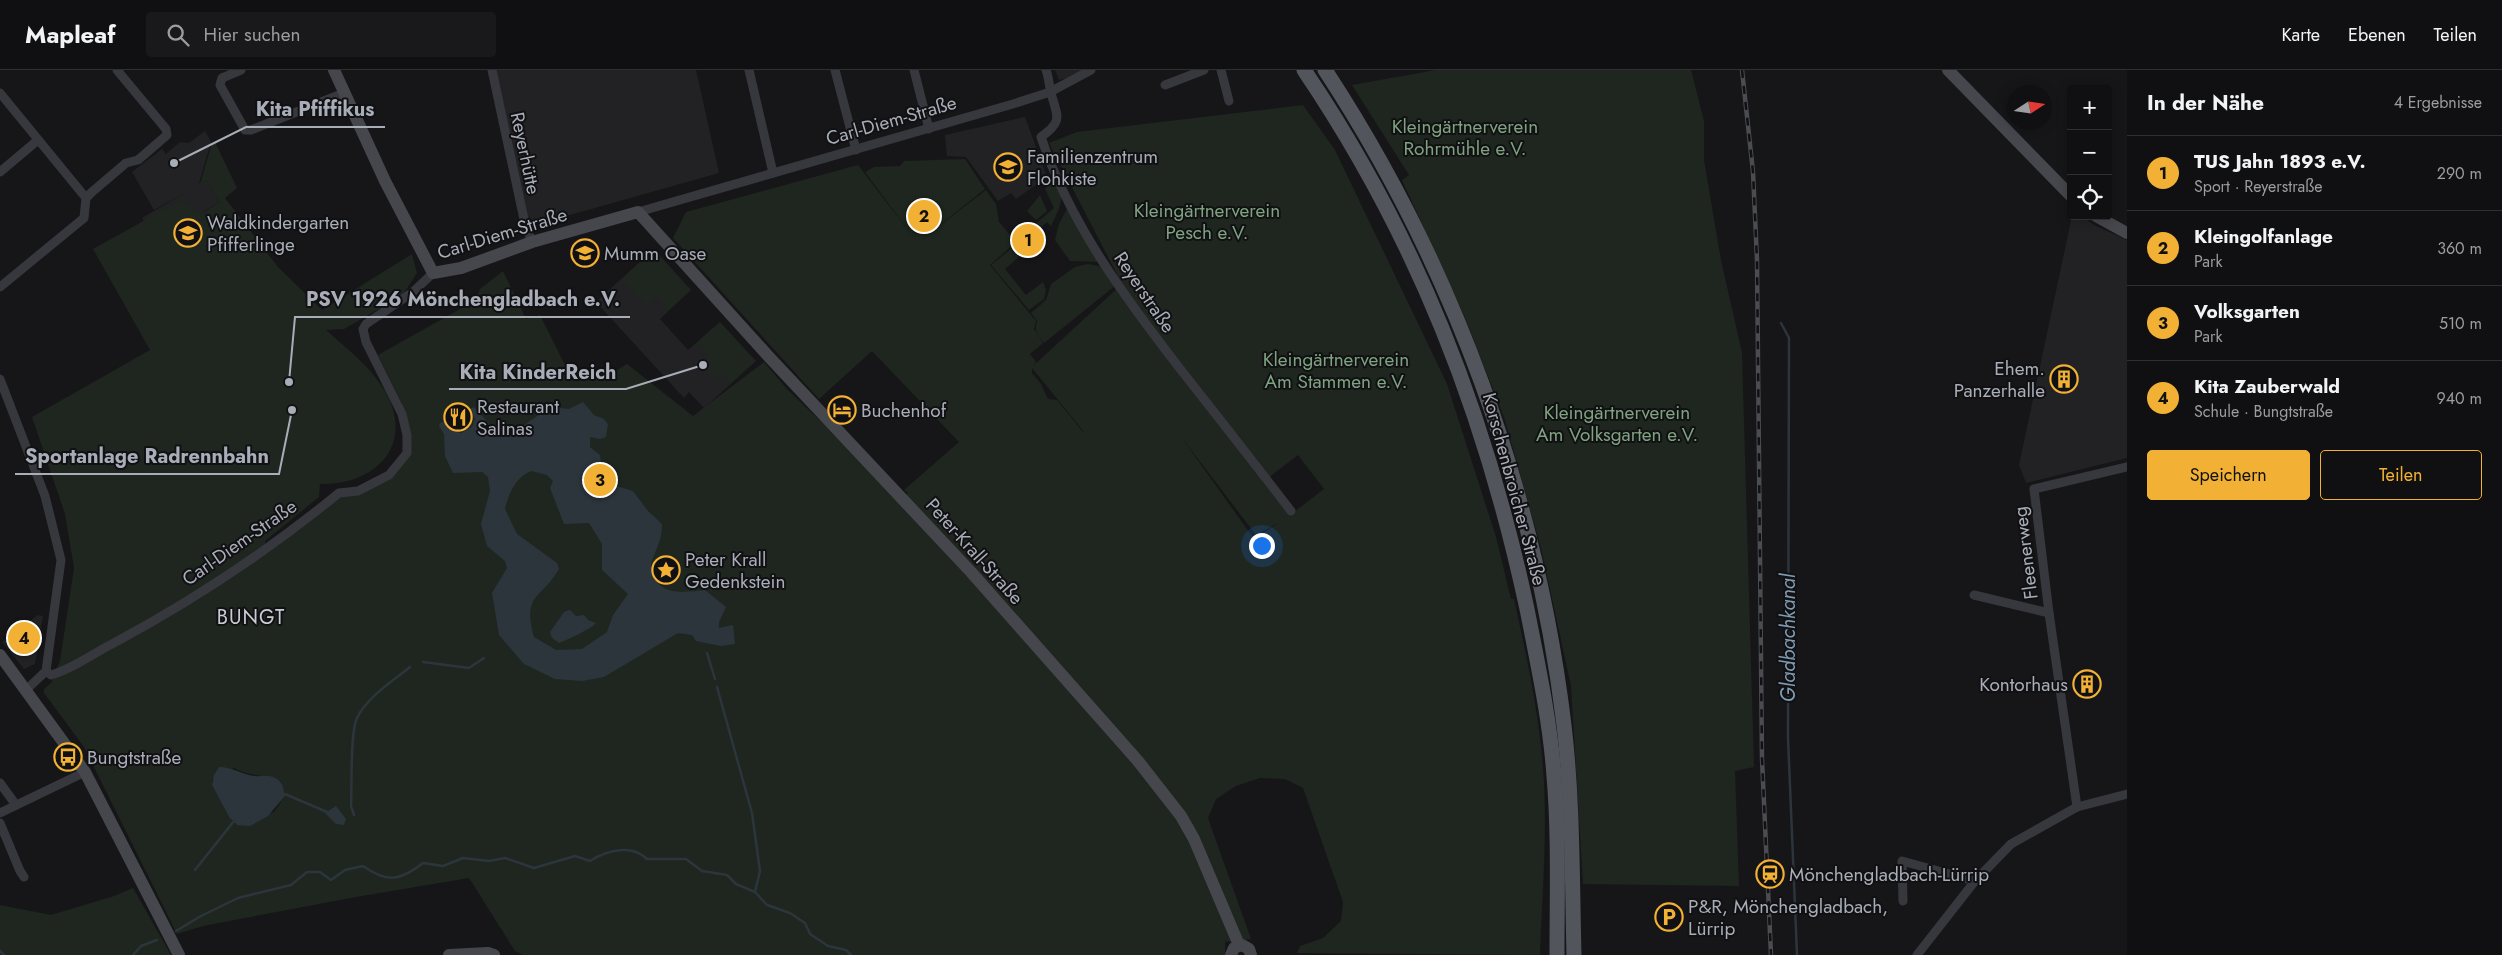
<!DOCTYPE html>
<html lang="de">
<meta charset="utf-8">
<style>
:root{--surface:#101012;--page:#19191b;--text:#f1f3f6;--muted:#9c9d9f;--line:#303032;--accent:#f2b134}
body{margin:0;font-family:Jost,sans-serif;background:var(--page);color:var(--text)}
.controls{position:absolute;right:15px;top:15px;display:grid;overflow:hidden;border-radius:5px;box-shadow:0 2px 12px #0003}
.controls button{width:45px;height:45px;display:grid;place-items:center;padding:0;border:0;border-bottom:1px solid var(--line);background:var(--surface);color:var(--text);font:25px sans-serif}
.compass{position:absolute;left:2007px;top:15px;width:45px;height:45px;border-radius:50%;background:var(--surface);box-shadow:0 2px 12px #0003;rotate:78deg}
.you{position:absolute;left:1261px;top:475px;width:18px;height:18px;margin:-12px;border:4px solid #fff;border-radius:50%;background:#1a73e8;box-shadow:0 0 0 8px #1a73e833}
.badge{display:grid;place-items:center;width:32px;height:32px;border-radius:50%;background:var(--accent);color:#111;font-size:16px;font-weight:700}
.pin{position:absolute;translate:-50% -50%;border:2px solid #fff;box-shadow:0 1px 5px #0006}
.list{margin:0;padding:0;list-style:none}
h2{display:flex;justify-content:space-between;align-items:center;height:65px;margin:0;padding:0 20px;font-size:21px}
h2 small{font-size:16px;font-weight:400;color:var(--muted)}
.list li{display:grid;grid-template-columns:32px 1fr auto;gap:15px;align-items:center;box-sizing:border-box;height:75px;padding:0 20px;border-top:1px solid var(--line)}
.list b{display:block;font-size:19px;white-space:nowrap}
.list p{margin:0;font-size:16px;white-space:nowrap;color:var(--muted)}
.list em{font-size:16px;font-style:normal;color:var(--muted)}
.actions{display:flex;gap:10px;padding:15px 20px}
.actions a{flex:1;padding:11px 0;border:1px solid var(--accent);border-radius:5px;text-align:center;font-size:18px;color:var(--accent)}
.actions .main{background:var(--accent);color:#111}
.icon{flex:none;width:28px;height:28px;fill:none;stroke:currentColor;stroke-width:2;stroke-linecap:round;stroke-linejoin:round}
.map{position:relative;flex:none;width:2127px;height:885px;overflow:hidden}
header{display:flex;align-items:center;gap:30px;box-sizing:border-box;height:70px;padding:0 25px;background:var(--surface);border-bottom:1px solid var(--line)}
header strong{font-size:24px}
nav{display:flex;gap:28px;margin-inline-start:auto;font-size:18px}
.search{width:350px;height:45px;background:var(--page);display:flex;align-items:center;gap:12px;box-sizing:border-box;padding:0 18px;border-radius:5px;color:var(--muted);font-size:19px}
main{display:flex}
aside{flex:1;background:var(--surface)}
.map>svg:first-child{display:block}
.built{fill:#222225}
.green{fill:#1e261f;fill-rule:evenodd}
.water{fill:#2c353c;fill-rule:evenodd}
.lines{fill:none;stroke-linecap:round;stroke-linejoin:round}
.stream{stroke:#2c353c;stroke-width:2.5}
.street{stroke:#37383d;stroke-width:9}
.secondary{stroke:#45474d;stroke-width:12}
.primary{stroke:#53555c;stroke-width:15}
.rail-casing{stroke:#4a4c52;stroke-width:4.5}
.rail{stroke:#111113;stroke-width:2.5;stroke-dasharray:8;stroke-linecap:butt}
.labels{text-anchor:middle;stroke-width:4;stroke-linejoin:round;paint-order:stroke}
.street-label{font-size:19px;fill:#a8adb8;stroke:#111113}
.park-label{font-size:19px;fill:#7fa381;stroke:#111113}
.poi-label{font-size:19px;fill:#a8adb8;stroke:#111113;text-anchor:start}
.neighbourhood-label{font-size:20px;letter-spacing:1px;fill:#c9ccd4;stroke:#111113}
.water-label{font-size:20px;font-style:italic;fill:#7f9bb3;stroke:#111113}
.leader{fill:none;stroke:#a8adb8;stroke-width:2}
.callout-dot{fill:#a8adb8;stroke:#111113;stroke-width:2}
.callout-label{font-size:20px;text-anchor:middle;font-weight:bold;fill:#a8adb8;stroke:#111113;stroke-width:4;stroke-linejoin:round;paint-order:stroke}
</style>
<header>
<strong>Mapleaf</strong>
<div class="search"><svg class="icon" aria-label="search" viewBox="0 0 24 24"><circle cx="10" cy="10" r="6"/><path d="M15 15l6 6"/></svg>Hier suchen</div>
<nav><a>Karte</a><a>Ebenen</a><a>Teilen</a></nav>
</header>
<main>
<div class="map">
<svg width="2127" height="885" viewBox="0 0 2127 885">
<rect width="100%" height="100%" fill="#161618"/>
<g class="built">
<path d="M 490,0 L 696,0 L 719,103 L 524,158 Z"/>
<path d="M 1055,0 L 1086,0 L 1078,5 L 1059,10 Z"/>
<path d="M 1025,47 L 1047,107 L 1016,129 L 1011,123 L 998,131 L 966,87 L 947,86 L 945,65 Z"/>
<path d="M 205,61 L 211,72 L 199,113 L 207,110 L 219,132 L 203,142 L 239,178 L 181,213 L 142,148 L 188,121 L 154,140 L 132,102 L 162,79 L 166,84 L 180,72 L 189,73 Z"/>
<path d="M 2072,146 L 2081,146 L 2096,156 L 2127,170 L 2127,388 L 2026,413 L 2019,395 Z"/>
<path d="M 654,179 L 691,220 L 660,249 L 670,260 L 688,280 L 720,252 L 756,291 L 704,338 L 689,322 L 684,328 L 596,232 Z"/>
<path d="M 38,545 L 43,546 L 35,594 L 24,599 L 2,572 Z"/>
</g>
<g class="green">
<path d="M 1436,0 L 1691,0 L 1704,51 L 1704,90 L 1721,190 L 1742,283 L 1754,697 L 1735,701 L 1739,816 L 1583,814 L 1571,616 L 1541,478 L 1504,347 L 1465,248 L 1402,110 L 1409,105 L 1352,15 Z"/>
<path d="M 1303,35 L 1335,80 L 1447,314 L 1496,467 L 1511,529 L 1514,529 C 1526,584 1539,641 1543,698 C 1548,761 1542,823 1540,885 L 1297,883 L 1300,876 L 1323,868 L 1341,851 L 1343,832 L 1303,718 L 1285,709 L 1260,708 L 1236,716 L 1216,729 L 1208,748 L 1251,869 L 1225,872 L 1225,885 L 523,885 L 515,881 L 469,808 L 356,827 L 203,856 L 177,864 L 84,677 L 44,623 L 44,619 L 51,613 L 60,591 L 74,498 L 65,444 L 32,347 L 150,280 L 93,179 L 181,130 L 201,144 L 219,132 L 207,110 L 200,114 L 212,73 L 215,72 L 237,118 L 225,128 L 278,197 L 322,240 L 412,184 L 417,203 L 402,226 L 344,259 L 326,260 C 346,278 369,295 383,318 C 417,372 378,415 320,414 L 319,427 L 265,471 L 265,480 L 339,423 L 374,414 L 407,383 L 402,333 L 378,285 L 476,230 L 480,219 L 503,201 L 526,249 L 540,245 L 564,293 L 601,310 L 627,294 L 693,346 L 764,292 L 787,319 L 901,428 L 908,423 L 904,420 L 959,372 L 872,281 L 819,329 L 673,168 L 686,142 L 858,95 L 917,172 L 865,102 L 874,97 L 900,96 L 904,91 L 965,89 L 985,119 L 917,173 L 986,120 L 996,134 L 999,152 L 1016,172 L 990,195 L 1036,251 L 1034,259 L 1043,273 L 1030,284 L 1036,292 L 1033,296 L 1122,214 L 1049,73 L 1077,62 ZM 1032,298 L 1084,362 L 1083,362 L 1057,330 L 1048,329 L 1041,314 L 1032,303 ZM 1182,368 L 1256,465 L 1280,452 L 1254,469 ZM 1298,385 L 1324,419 L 1290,445 L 1263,412 ZM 234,698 C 250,707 266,704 281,712 L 285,726 L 274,742 L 237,755 L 229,747 L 212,715 L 212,710 Z"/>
<path d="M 1051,112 C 1071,120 1057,143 1051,156 L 1047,152 L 1036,162 L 1031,158 L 1054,138 L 1045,119 Z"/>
<path d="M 1040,125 L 1047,141 L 1036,150 L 1027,141 Z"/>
<path d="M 1068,137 L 1102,192 L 1070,191 L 1055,170 L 1059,154 Z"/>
<path d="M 1012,178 L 1019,187 L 1005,199 L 1026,225 L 1043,212 L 1046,220 L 1044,229 L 1029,240 L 991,195 Z"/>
<path d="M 654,180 L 690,220 L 665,243 L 663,242 L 667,238 L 656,226 L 646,235 L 622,209 Z"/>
<path d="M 1088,194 L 1104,197 L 1116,215 L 1044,273 C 1037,265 1034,261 1037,251 L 1031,243 L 1046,230 L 1051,214 L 1075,197 Z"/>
<path d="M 720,252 L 755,291 L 730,314 L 721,304 L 714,309 L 701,295 L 710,286 L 699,274 L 696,277 L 694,275 Z"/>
<path d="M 133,818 L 171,885 L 0,885 L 0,835 L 51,845 L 114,826 Z"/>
</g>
<g class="water">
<path d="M 583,332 L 594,345 L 604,349 L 608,354 L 606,367 L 600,369 L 590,367 L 590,377 L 600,385 L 602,400 L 616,416 L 633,421 L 648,441 L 662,454 C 662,471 657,476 652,491 C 650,495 652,498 653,502 C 658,527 686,522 705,520 L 726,537 L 719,552 L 719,558 L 733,555 L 735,574 L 721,576 L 696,571 L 692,565 L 678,563 L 604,607 L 582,611 L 555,609 L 524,594 L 499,565 L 492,523 L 507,498 L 505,491 L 487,476 L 481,454 L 490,421 L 488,407 L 482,402 L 453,403 L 445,386 L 444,364 L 439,356 L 440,353 L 444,351 L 449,359 L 461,363 L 472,357 L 475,349 L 470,339 L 474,337 L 492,357 L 513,363 L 550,337 L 569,339 ZM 531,401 L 547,405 L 553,411 L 550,418 L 564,454 L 589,453 L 602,474 L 602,500 L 628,524 L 613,545 L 607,562 L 582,579 L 556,580 L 534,567 C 522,523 541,530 559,499 L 557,493 L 517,464 L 505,439 C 509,423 515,408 531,401 Z"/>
<path d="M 570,540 L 576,546 L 584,545 L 588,550 L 596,553 C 593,558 565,571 559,573 L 552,568 L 550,562 L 564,542 Z"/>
<path d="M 219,697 C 232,697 241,704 254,706 C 262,707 270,704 277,709 C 284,713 283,720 285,726 L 268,746 L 250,756 L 237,755 L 229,747 L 212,715 L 214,705 Z"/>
<path d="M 336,736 L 346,749 L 344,755 L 336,754 L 325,743 Z"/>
</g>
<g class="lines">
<g class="stream">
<path d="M 1781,253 L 1789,268 L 1788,668 L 1797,885"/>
<path d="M 707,583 L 715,609"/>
<path d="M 423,592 L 469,598 L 484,588"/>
<path d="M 717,617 L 752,743 L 760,801 L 755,822"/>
<path d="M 285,724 L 327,742"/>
<path d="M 354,745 L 351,736 C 352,718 350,662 357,648 C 367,627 393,611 410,597"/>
<path d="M 195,800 L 234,751"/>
<path d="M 176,861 L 201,846 L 238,828 L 291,815 L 307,802 L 320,802 L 331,810 L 345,800 L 363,796 C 387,813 400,811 423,793 L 443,796 L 463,788 L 489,791 L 505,788 L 534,798 L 575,786 L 590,791 C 607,780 632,774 647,789 L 686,789 L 702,801 L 727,805 L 736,814 L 755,822 L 767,835 L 790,843 L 805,853 L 810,864 L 828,876 L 846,880 L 851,885"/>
<path d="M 0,881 L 4,885"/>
<path d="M 133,885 L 141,876 L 157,870"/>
</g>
<g class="street">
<path d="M 241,0 L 222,8 L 220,15 L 245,60 L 251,60 L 344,23"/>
<path d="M 492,0 L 525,154 L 532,172"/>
<path d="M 749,0 L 773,103"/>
<path d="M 835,0 L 856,80"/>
<path d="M 914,0 L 929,59"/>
<path d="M 1046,0 C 1049,8 1049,15 1051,23 C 1057,46 1064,51 1041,67 C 1070,154 1126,229 1181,300 C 1218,347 1255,394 1291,441"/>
<path d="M 1221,0 L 1229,31"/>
<path d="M 1165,15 L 1204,0"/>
<path d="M 0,23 L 86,128"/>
<path d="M 0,102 L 38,70"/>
<path d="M 638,142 L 1013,34 L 1050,22 L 1091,0"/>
<path d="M 0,217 L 84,148 L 86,128 L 92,122 L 126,93 L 138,90 L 167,65 L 166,59 L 117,0"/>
<path d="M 0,309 L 45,426 L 61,490 L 46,601 L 26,620"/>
<path d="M 1974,525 L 2049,543"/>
<path d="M 46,601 L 51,605 C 73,599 92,584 112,574 C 193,531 268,481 339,423 L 358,421 L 389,405 L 407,383 L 407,365 L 402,344 L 366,272 L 363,259 L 366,254 L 413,222 L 433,203"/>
<path d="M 0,713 L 16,735"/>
<path d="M 2077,737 L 2049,543 L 2034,419 L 2127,397"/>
<path d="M 0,743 L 85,702"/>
<path d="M 0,753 L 20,801 L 24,807"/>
<path d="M 1903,831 L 1902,791 L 1975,811"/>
<path d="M 1917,885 L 1975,811 L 2011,774 L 2077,737 L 2127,724"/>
</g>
<g class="secondary">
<path d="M 334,0 L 385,111 L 433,203 L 461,198 L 532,172 L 638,142 L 770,288 L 971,502 L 1138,691 L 1181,746 L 1194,769 L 1239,875"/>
<path d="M 1948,0 L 2071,126"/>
<path d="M 2096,146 L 2127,163"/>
<path d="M 0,585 L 85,702 L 179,885"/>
<path d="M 449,885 L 488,883 L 494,885"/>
<path d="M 1231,885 L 1234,878 L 1242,875 L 1249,879 L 1251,885"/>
</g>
<g class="primary">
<path d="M 1304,0 C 1417,167 1485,343 1527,539 C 1538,595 1550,650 1554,706 C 1559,765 1557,826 1557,885"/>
<path d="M 1325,0 C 1453,195 1536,423 1564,655 C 1573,731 1572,809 1574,885"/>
</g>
<g class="rail-casing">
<path id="rail" d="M 1742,0 L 1753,102 L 1757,190 L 1762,689 L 1771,885"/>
</g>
<use href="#rail" class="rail"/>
</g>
<defs>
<g id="school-ring" transform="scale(1.4375)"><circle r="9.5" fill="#111113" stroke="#f2b134" stroke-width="1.5"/><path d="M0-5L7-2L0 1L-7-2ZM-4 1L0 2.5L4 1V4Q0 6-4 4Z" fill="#f2b134"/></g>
<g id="building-ring" transform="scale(1.4375)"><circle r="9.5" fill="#111113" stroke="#f2b134" stroke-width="1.5"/><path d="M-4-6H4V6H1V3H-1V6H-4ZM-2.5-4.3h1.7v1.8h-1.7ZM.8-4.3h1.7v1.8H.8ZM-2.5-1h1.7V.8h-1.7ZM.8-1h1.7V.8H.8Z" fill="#f2b134"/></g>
<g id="hotel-ring" transform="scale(1.4375)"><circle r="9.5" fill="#111113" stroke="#f2b134" stroke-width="1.5"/><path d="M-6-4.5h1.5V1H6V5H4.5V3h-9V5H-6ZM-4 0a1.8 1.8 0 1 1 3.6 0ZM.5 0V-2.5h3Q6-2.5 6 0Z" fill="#f2b134"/></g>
<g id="restaurant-ring" transform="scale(1.4375)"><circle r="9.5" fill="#111113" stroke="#f2b134" stroke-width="1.5"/><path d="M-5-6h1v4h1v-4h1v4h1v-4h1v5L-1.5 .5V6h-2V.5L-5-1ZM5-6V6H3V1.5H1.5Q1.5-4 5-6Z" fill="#f2b134"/></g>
<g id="sight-ring" transform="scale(1.4375)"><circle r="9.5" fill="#111113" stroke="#f2b134" stroke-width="1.5"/><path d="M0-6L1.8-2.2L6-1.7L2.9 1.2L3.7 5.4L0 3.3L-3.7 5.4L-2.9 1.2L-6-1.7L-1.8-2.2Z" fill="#f2b134"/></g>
<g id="bus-ring" transform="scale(1.4375)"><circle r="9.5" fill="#111113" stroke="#f2b134" stroke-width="1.5"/><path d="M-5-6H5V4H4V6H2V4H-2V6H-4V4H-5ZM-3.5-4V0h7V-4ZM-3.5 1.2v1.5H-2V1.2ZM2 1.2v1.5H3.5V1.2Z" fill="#f2b134"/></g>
<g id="station-ring" transform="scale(1.4375)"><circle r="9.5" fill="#111113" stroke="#f2b134" stroke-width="1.5"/><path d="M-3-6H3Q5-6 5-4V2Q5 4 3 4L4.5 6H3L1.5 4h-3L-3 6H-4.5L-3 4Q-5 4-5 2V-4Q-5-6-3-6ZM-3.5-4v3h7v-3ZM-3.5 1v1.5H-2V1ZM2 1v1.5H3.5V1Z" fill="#f2b134"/></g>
<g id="parking-ring" transform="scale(1.4375)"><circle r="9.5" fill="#111113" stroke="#f2b134" stroke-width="1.5"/><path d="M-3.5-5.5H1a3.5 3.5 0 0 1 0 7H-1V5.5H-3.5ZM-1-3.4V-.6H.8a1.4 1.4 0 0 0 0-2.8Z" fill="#f2b134"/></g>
</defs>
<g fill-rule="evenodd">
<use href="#school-ring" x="1008" y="97"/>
<use href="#school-ring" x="188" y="163"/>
<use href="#school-ring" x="585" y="183"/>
<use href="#building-ring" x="2064" y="309"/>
<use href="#hotel-ring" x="842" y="340"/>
<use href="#restaurant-ring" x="458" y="347"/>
<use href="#sight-ring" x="666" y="500"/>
<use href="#building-ring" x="2087" y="614"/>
<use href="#bus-ring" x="68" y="687"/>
<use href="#station-ring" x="1770" y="804"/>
<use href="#parking-ring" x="1669" y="847"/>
</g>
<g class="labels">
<g class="street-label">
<text transform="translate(891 50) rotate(-16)" y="7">Carl-Diem-Straße</text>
<text transform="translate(526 83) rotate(78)" y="7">Reyerhütte</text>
<text transform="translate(502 163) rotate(-17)" y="7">Carl-Diem-Straße</text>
<text transform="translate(1145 222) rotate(56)" y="7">Reyerstraße</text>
<text transform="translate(1515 419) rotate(75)" y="7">Korschenbroicher Straße</text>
<text transform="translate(239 472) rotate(-35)" y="7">Carl-Diem-Straße</text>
<text transform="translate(975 481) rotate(48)" y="7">Peter-Krall-Straße</text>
<text transform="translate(2025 483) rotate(-97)" y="7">Fleenerweg</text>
</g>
<g class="park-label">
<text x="1465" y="63">Kleingärtnerverein<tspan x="1465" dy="22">Rohrmühle e.V.</tspan></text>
<text x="1207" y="147">Kleingärtnerverein<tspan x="1207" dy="22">Pesch e.V.</tspan></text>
<text x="1336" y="296">Kleingärtnerverein<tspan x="1336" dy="22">Am Stammen e.V.</tspan></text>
<text x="1617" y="349">Kleingärtnerverein<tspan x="1617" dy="22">Am Volksgarten e.V.</tspan></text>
</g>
<g class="poi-label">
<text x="1027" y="93">Familienzentrum<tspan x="1027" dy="22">Flohkiste</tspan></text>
<text x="207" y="159">Waldkindergarten<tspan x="207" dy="22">Pfifferlinge</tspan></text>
<text x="604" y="190">Mumm Oase</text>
<text x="2045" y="305" text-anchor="end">Ehem.<tspan x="2045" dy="22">Panzerhalle</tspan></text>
<text x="477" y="343">Restaurant<tspan x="477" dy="22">Salinas</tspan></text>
<text x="861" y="347">Buchenhof</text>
<text x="685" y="496">Peter Krall<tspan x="685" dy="22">Gedenkstein</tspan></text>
<text x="2068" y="621" text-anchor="end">Kontorhaus</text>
<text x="87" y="694">Bungtstraße</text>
<text x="1789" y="811">Mönchengladbach-Lürrip</text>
<text x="1688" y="843">P&amp;R, Mönchengladbach,<tspan x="1688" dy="22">Lürrip</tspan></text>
</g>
<g class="neighbourhood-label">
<text x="251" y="554">BUNGT</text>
</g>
<g class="water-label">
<text transform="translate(1788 568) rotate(-90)" y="7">Gladbachkanal</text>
</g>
</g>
<path class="leader" d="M174 93L246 57H385M289 312L295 247H630M703 295L626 319H449M292 340L279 404H15"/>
<g class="callout-dot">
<circle cx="174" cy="93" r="5"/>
<circle cx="289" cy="312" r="5"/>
<circle cx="703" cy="295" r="5"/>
<circle cx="292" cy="340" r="5"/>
</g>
<g class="callout-label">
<text x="315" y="46">Kita Pfiffikus</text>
<text x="463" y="236">PSV 1926 Mönchengladbach e.V.</text>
<text x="538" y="309">Kita KinderReich</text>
<text x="147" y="393">Sportanlage Radrennbahn</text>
</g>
</svg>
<div class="controls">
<button>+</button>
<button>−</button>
<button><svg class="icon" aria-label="locate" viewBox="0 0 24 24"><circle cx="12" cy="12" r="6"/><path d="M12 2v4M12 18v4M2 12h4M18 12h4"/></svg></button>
</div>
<svg class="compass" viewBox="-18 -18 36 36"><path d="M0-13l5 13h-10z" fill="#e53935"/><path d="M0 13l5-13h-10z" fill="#9c9d9f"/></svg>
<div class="you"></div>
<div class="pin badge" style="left:1028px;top:170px">1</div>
<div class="pin badge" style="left:924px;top:146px">2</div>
<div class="pin badge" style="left:600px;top:410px">3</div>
<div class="pin badge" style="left:24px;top:568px">4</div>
</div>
<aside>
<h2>In der Nähe<small>4 Ergebnisse</small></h2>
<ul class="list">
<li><span class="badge">1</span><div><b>TUS Jahn 1893 e.V.</b><p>Sport · Reyerstraße</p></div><em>290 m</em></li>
<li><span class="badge">2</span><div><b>Kleingolfanlage</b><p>Park</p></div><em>360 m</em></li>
<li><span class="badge">3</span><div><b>Volksgarten</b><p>Park</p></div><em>510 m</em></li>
<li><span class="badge">4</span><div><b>Kita Zauberwald</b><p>Schule · Bungtstraße</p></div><em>940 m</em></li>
</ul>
<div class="actions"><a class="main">Speichern</a><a>Teilen</a></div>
</aside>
</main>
